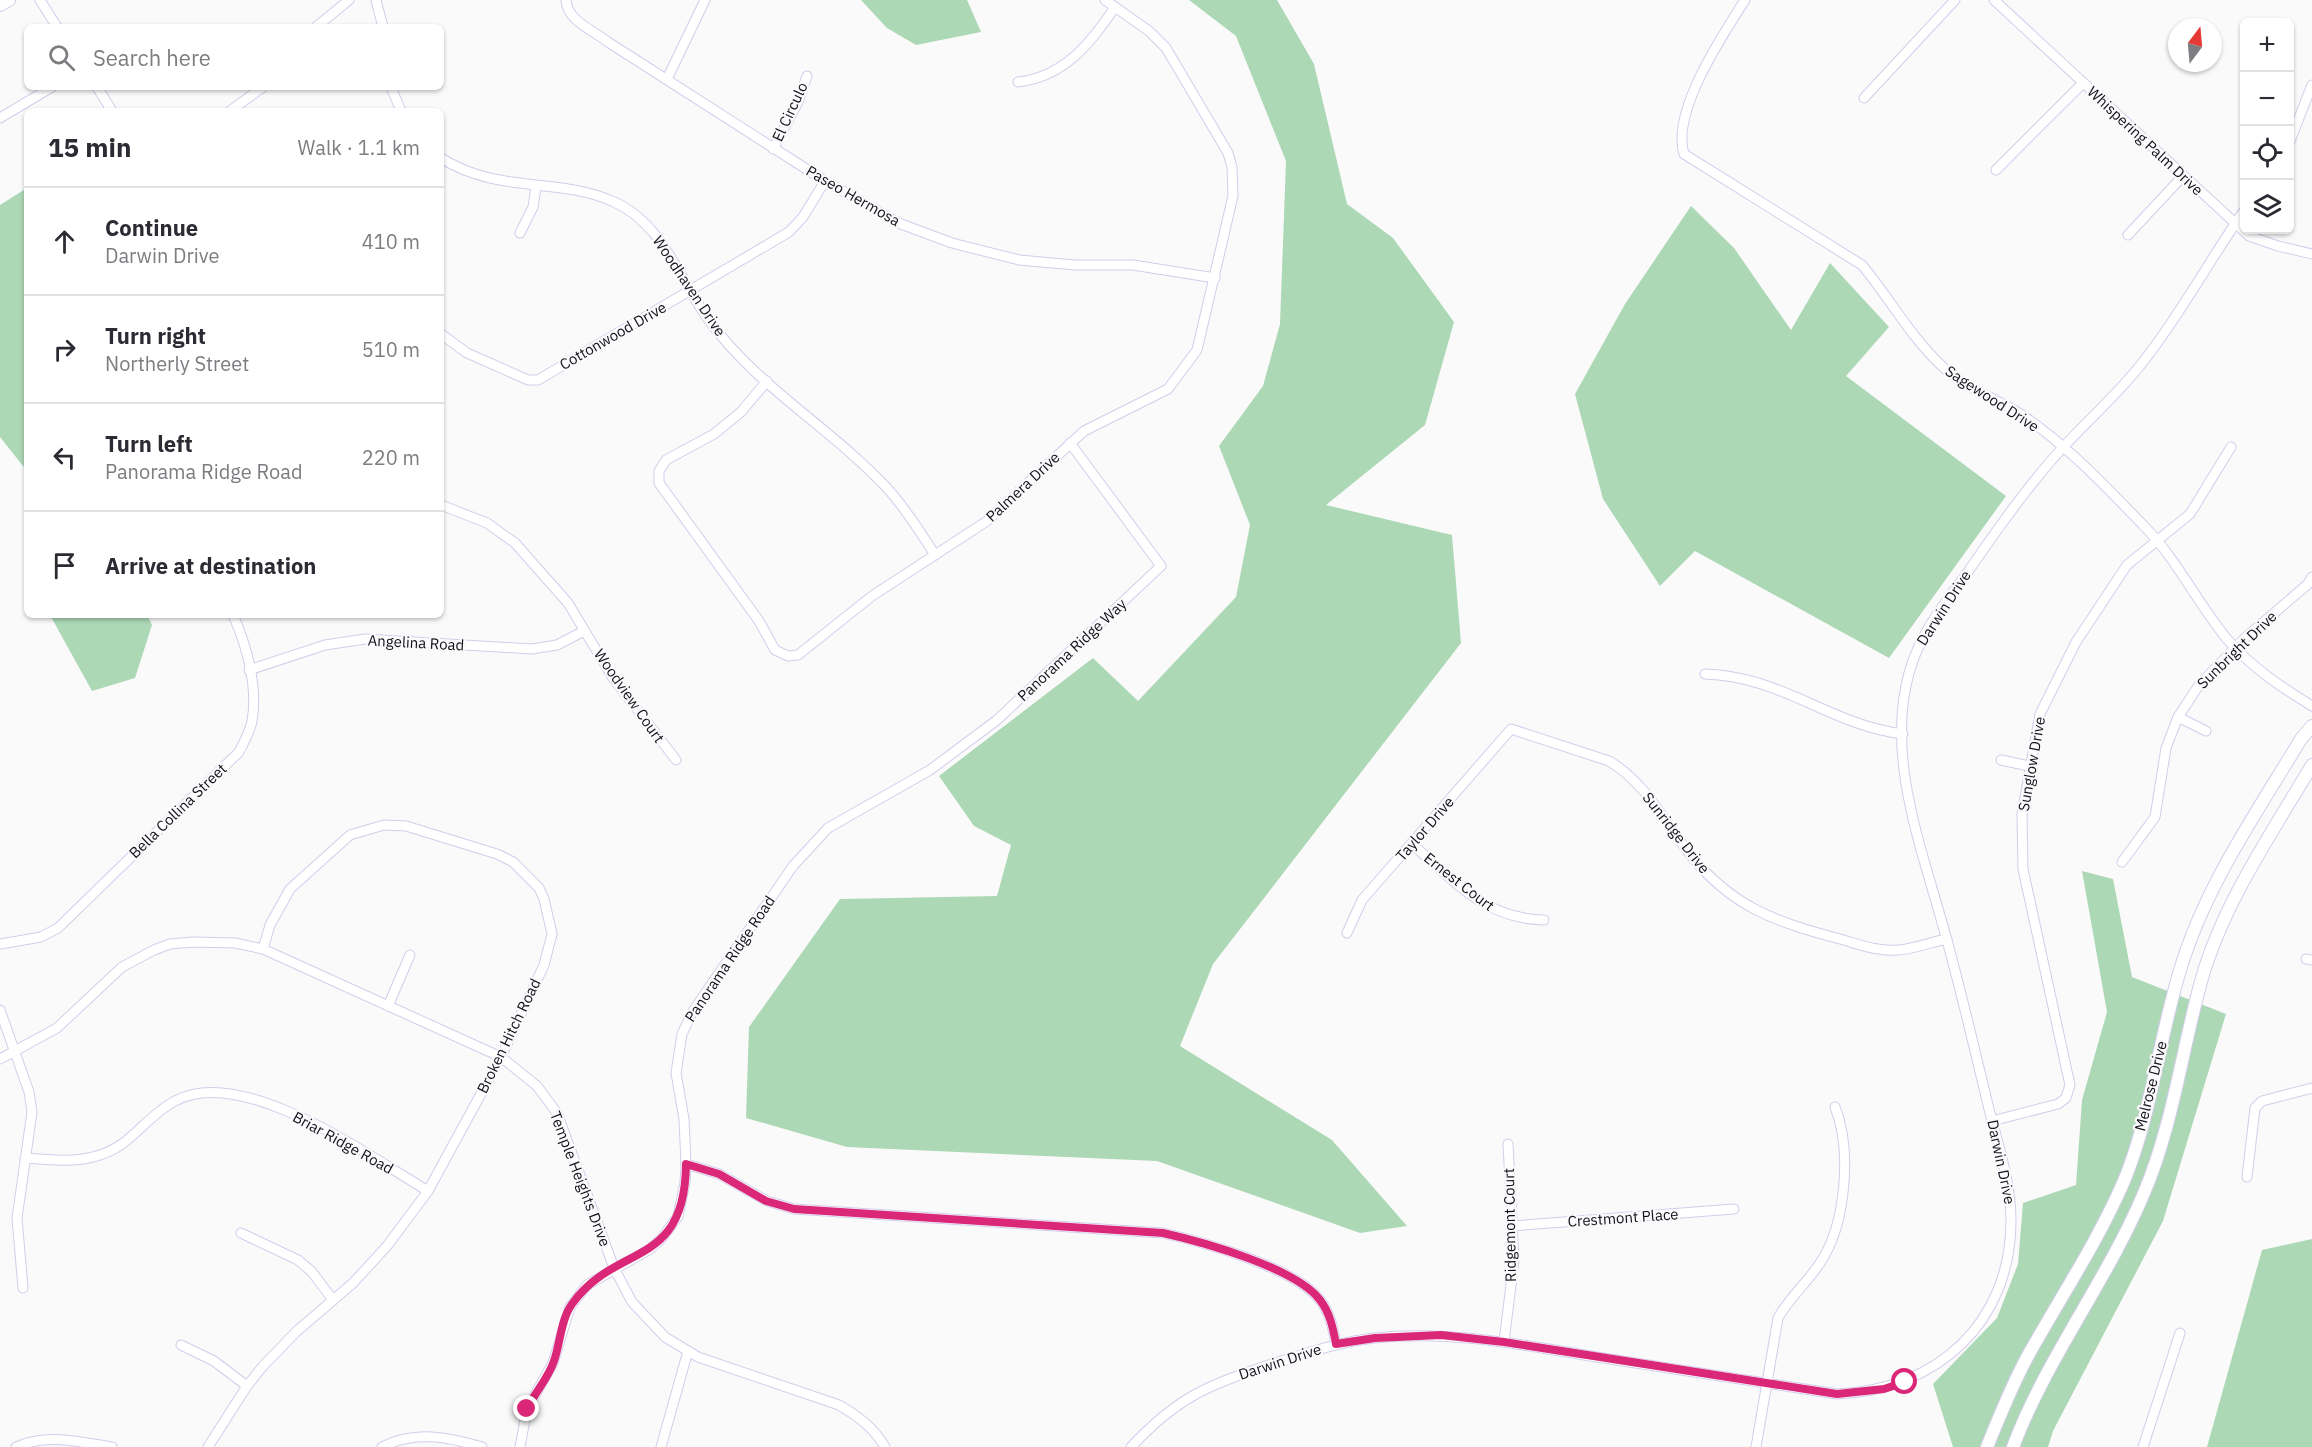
<!DOCTYPE html>
<meta charset="utf-8">
<style>
:root{--surface:#fff;--page:#f7f7f7;--text:#2b2b33;--muted:#7c7c81;--line:#e1e1e2}
body{margin:0;font-family:"IBM Plex Sans",sans-serif;background:var(--page);color:var(--text)}
.controls{position:absolute;right:18px;top:18px;display:grid;overflow:hidden;border-radius:9px;box-shadow:0 2px 4px #0004}
.controls button{width:54px;height:54px;display:grid;place-items:center;padding:0;border:0;border-bottom:2px solid var(--line);background:var(--surface);color:var(--text);font:30px sans-serif}
.compass{position:absolute;left:2168px;top:18px;width:54px;height:54px;border-radius:50%;background:var(--surface);box-shadow:0 2px 4px #0004;rotate:16deg}
.stop{position:absolute;width:18px;height:18px;margin:-14px;border:4px solid #db2777;border-radius:50%;background:#fff}
.stop.end{background:#db2777;border-color:#fff;box-shadow:0 2px 6px #0008}
.list{margin:0;padding:0;list-style:none}
h2{display:flex;justify-content:space-between;align-items:center;height:78px;margin:0;padding:0 24px;font-size:26px}
h2 small{font-size:20px;font-weight:400;color:var(--muted)}
.list li{display:grid;grid-template-columns:39px 1fr auto;gap:18px;align-items:center;box-sizing:border-box;height:108px;padding:0 24px;border-top:2px solid var(--line)}
.list b{display:block;font-size:22px;white-space:nowrap}
.list p{margin:0;font-size:20px;white-space:nowrap;color:var(--muted)}
.list em{font-size:20px;font-style:normal;color:var(--muted)}
.icon{flex:none;width:33px;height:33px;fill:none;stroke:currentColor;stroke-width:2;stroke-linecap:round;stroke-linejoin:round}
.map{position:relative;flex:none;width:2312px;height:1447px;overflow:hidden}
.search{position:absolute;background:var(--surface);box-shadow:0 2px 4px #0004;left:24px;top:24px;width:420px;height:66px;display:flex;align-items:center;gap:15px;box-sizing:border-box;padding:0 21px;border-radius:9px;color:var(--muted);font-size:22px}
.panel{position:absolute;background:var(--surface);box-shadow:0 2px 4px #0004;left:24px;top:108px;width:420px;height:510px;border-radius:9px}
.map>svg:first-child{display:block}
.green{fill:#add8b5}
.lines{fill:none;stroke-linecap:round;stroke-linejoin:round}
.minor-casing{stroke:#d3cdeb;stroke-width:11}
.major-casing{stroke:#d3cdeb;stroke-width:14}
.minor{stroke:#fff;stroke-width:9}
.major{stroke:#fff;stroke-width:12}
.route{stroke:#db2777;stroke-width:8}
.labels{text-anchor:middle;stroke-width:4.5;stroke-linejoin:round;paint-order:stroke}
.street-label{font-size:15px;fill:#13101b;stroke:#fafafa}
</style>
<div class="map">
<svg width="2312" height="1447" viewBox="0 0 2312 1447">
<rect width="100%" height="100%" fill="#fafafa"/>
<g class="green">
<path d="M 861,0 L 967,0 L 981,32 L 916,45 L 887,28 Z"/>
<path d="M 1189,0 L 1277,0 L 1314,64 L 1347,204 L 1393,238 L 1454,322 L 1425,425 L 1326,505 L 1452,535 L 1461,643 L 1213,964 L 1180,1046 L 1332,1140 L 1407,1226 L 1360,1233 L 1157,1161 L 847,1147 L 746,1118 L 749,1027 L 840,899 L 997,896 L 1011,845 L 974,826 L 939,776 L 1093,658 L 1138,701 L 1236,597 L 1250,525 L 1219,446 L 1263,386 L 1280,324 L 1286,161 L 1236,36 Z"/>
<path d="M 27,188 L 27,471 L 0,437 L 0,205 Z"/>
<path d="M 1691,206 L 1734,248 L 1791,330 L 1830,263 L 1889,327 L 1846,376 L 2006,496 L 1889,658 L 1695,551 L 1660,586 L 1603,499 L 1575,394 L 1625,304 Z"/>
<path d="M 50,615 L 147,615 L 152,625 L 135,678 L 92,691 Z"/>
<path d="M 2082,871 L 2113,879 L 2132,977 L 2226,1014 L 2163,1221 L 2053,1431 L 2048,1447 L 1953,1447 L 1933,1384 L 1997,1318 L 2018,1264 L 2023,1203 L 2076,1185 L 2082,1100 L 2107,1012 Z"/>
<path d="M 2312,1239 L 2312,1447 L 2207,1447 L 2262,1250 Z"/>
</g>
<g class="lines">
<g class="minor-casing">
<g id="minor">
<path d="M 40,0 L 57,27"/>
<path d="M 376,0 L 383,27"/>
<path d="M 566,0 C 567,21 593,30 608,42 L 825,181 L 901,224 L 952,243 L 1019,260 L 1075,265 L 1133,265 L 1215,278"/>
<path d="M 1745,0 C 1722,36 1671,112 1684,154 L 1862,265 C 1891,300 1911,338 1944,368 C 1966,388 1997,399 2022,415 C 2067,445 2106,487 2143,525 C 2177,559 2197,603 2227,639 C 2251,667 2281,687 2312,706"/>
<path d="M 1994,0 L 2249,236 L 2278,246 L 2312,254"/>
<path d="M 316,27 L 349,0"/>
<path d="M 667,79 L 705,0"/>
<path d="M 1018,82 C 1064,77 1091,43 1115,7"/>
<path d="M 97,87 L 112,111"/>
<path d="M 391,87 L 401,111"/>
<path d="M 1864,98 L 1955,0"/>
<path d="M 230,111 L 263,87"/>
<path d="M 0,118 L 52,87"/>
<path d="M 2290,141 L 2312,85"/>
<path d="M 773,149 L 798,102 L 807,76"/>
<path d="M 441,158 C 498,194 556,177 612,201 C 662,222 679,278 708,319 C 756,386 831,428 887,488 C 905,508 920,531 935,555"/>
<path d="M 1996,170 L 2083,83"/>
<path d="M 520,233 L 533,207 L 536,187"/>
<path d="M 2128,235 L 2183,176"/>
<path d="M 441,334 L 467,353 L 528,380 L 538,380 L 789,232 L 803,217 L 825,181"/>
<path d="M 767,381 L 741,412 L 714,434 L 666,460 L 659,471 L 659,483 L 759,621 L 775,650 L 788,656 L 798,655 L 872,596 L 987,521 L 1084,431 L 1168,389 L 1197,350 L 1233,196 L 1232,167 L 1228,153 L 1166,48 L 1149,31 L 1105,0"/>
<path d="M 441,505 L 487,523 L 515,543 L 568,603 L 613,678 L 676,760"/>
<path d="M 249,670 L 325,645 L 365,639 L 532,649 L 557,645 L 584,631"/>
<path d="M 1705,674 C 1782,676 1830,725 1903,734"/>
<path d="M 2178,717 L 2206,731"/>
<path d="M 2001,760 L 2029,766"/>
<path d="M 1412,844 C 1453,880 1485,919 1544,920"/>
<path d="M 2122,862 L 2155,817 L 2166,748 L 2178,717 L 2199,685 L 2245,638 L 2308,584 L 2312,577"/>
<path d="M 1347,933 L 1362,900 L 1511,729 L 1609,761 C 1645,782 1664,821 1689,853 C 1731,907 1776,922 1840,939 C 1858,944 1878,952 1898,950 C 1914,949 1931,942 1947,939"/>
<path d="M 0,944 L 41,937 L 58,928 L 239,752 C 244,742 250,732 252,721 C 258,687 247,646 233,615"/>
<path d="M 2306,959 L 2312,960"/>
<path d="M 388,1006 L 410,955"/>
<path d="M 0,1010 L 29,1092 L 32,1112 L 17,1218 L 23,1288"/>
<path d="M 0,1059 L 57,1028 L 122,967 L 154,950 L 170,944 L 193,942 L 235,943 L 263,949 L 501,1057 L 537,1086 L 557,1113 L 614,1268 L 632,1302 L 665,1337 L 698,1357 L 839,1405 C 858,1416 874,1428 885,1447"/>
<path d="M 1992,1121 L 2058,1104 L 2066,1098 L 2070,1085 L 2023,869 L 2022,814 L 2040,714 L 2076,642 L 2127,565 L 2190,514 L 2231,447"/>
<path d="M 25,1158 C 60,1161 96,1165 126,1141 C 142,1128 156,1111 175,1101 C 242,1064 369,1156 428,1191"/>
<path d="M 686,1164 L 719,1174 L 767,1201 L 794,1209 L 1163,1233 C 1203,1242 1296,1268 1320,1300 C 1330,1313 1333,1328 1336,1344"/>
<path d="M 2247,1177 L 2255,1108 L 2262,1101 L 2312,1088"/>
<path d="M 1512,1226 L 1734,1209"/>
<path d="M 241,1233 L 298,1260 L 312,1272 L 333,1300"/>
<path d="M 1504,1342 L 1514,1260 L 1508,1144"/>
<path d="M 181,1345 L 214,1361 L 247,1386"/>
<path d="M 16,1447 C 47,1433 79,1442 112,1447"/>
<path d="M 208,1447 L 247,1386 L 263,1366 L 297,1331 L 353,1283 L 387,1246 L 428,1191 L 501,1057 L 544,965 L 552,934 L 544,899 L 539,888 L 513,862 L 497,854 L 406,826 L 384,825 L 350,835 L 290,889 L 270,925 L 263,949"/>
<path d="M 382,1447 C 415,1430 448,1437 482,1447"/>
<path d="M 520,1447 L 527,1409 L 553,1363 L 570,1307 L 587,1285 L 650,1249 L 662,1238 L 678,1216 L 685,1183 L 686,1164 L 684,1119 L 676,1073 L 682,1034 L 693,1011 L 793,866 L 828,828 L 930,770 L 997,720 L 1161,566 L 1070,443"/>
<path d="M 661,1447 L 688,1351"/>
<path d="M 1131,1447 C 1177,1398 1207,1385 1269,1365 C 1304,1354 1338,1342 1374,1338 C 1447,1330 1519,1344 1590,1356 C 1672,1369 1754,1382 1837,1394 C 1937,1390 2011,1323 2011,1220 C 2011,1183 1998,1144 1989,1109 C 1975,1052 1962,994 1946,937 C 1924,854 1885,760 1909,673 C 1919,636 1942,606 1965,576 C 1992,537 2019,498 2050,462 C 2080,426 2118,396 2146,358 C 2182,312 2210,259 2244,211"/>
<path d="M 1756,1447 L 1778,1318 C 1789,1298 1807,1283 1820,1263 C 1846,1225 1852,1150 1835,1107"/>
<path d="M 2143,1447 L 2180,1333"/>
</g>
</g>
<g class="major-casing">
<g id="major">
<path d="M 0,5 L 9,0"/>
<path d="M 1987,1447 C 2000,1415 2013,1382 2030,1352 C 2062,1295 2098,1241 2124,1181 C 2152,1113 2159,1037 2181,967 C 2206,885 2257,812 2301,739 L 2312,726"/>
<path d="M 2013,1447 C 2047,1357 2107,1281 2144,1193 C 2173,1125 2182,1049 2202,978 C 2224,902 2272,833 2312,765"/>
</g>
</g>
<use href="#minor" class="minor"/>
<use href="#major" class="major"/>
</g>
<g class="lines">
<path class="route" d="M 527,1409 C 535,1392 548,1379 554,1361 C 560,1344 561,1319 572,1304 C 616,1242 685,1270 686,1164 L 719,1174 L 766,1201 L 794,1209 L 1163,1233 C 1203,1242 1296,1268 1320,1300 C 1330,1313 1333,1328 1336,1344 L 1375,1338 L 1441,1335 L 1504,1342 L 1837,1394 L 1884,1389 L 1905,1382"/>
</g>
<g class="labels">
<g class="street-label">
<text transform="translate(790 112) rotate(-65)" y="5">El Circulo</text>
<text transform="translate(2145 141) rotate(43)" y="5">Whispering Palm Drive</text>
<text transform="translate(853 196) rotate(30)" y="5">Paseo Hermosa</text>
<text transform="translate(689 286) rotate(56)" y="5">Woodhaven Drive</text>
<text transform="translate(613 336) rotate(-30)" y="5">Cottonwood Drive</text>
<text transform="translate(1992 399) rotate(33)" y="5">Sagewood Drive</text>
<text transform="translate(1023 487) rotate(-43)" y="5">Palmera Drive</text>
<text transform="translate(1944 608) rotate(-57)" y="5">Darwin Drive</text>
<text transform="translate(416 643) rotate(3)" y="5">Angelina Road</text>
<text transform="translate(1072 650) rotate(-43)" y="5">Panorama Ridge Way</text>
<text transform="translate(2237 650) rotate(-44)" y="5">Sunbright Drive</text>
<text transform="translate(629 696) rotate(55)" y="5">Woodview Court</text>
<text transform="translate(2032 764) rotate(-80)" y="5">Sunglow Drive</text>
<text transform="translate(178 811) rotate(-44)" y="5">Bella Collina Street</text>
<text transform="translate(1425 829) rotate(-49)" y="5">Taylor Drive</text>
<text transform="translate(1676 833) rotate(52)" y="5">Sunridge Drive</text>
<text transform="translate(1459 882) rotate(38)" y="5">Ernest Court</text>
<text transform="translate(730 959) rotate(-56)" y="5">Panorama Ridge Road</text>
<text transform="translate(509 1036) rotate(-64)" y="5">Broken Hitch Road</text>
<text transform="translate(2151 1086) rotate(-76)" y="5">Melrose Drive</text>
<text transform="translate(343 1143) rotate(29)" y="5">Briar Ridge Road</text>
<text transform="translate(2001 1162) rotate(78)" y="5">Darwin Drive</text>
<text transform="translate(580 1179) rotate(69)" y="5">Temple Heights Drive</text>
<text transform="translate(1623 1218) rotate(-4)" y="5">Crestmont Place</text>
<text transform="translate(1510 1225) rotate(-91)" y="5">Ridgemont Court</text>
<text transform="translate(1280 1362) rotate(-18)" y="5">Darwin Drive</text>
</g>
</g>
</svg>
<div class="controls">
<button>+</button>
<button>−</button>
<button><svg class="icon" aria-label="locate" viewBox="0 0 24 24"><circle cx="12" cy="12" r="6"/><path d="M12 2v4M12 18v4M2 12h4M18 12h4"/></svg></button>
<button><svg class="icon" aria-label="layers" viewBox="0 0 24 24"><path d="M12 4l9 5-9 5-9-5zM3 14l9 5 9-5"/></svg></button>
</div>
<svg class="compass" viewBox="-18 -18 36 36"><path d="M0-13l5 13h-10z" fill="#e53935"/><path d="M0 13l5-13h-10z" fill="#7c7c81"/></svg>
<div class="stop" style="left:1905px;top:1382px"></div>
<div class="stop end" style="left:527px;top:1409px"></div>
<div class="search"><svg class="icon" aria-label="search" viewBox="0 0 24 24"><circle cx="10" cy="10" r="6"/><path d="M15 15l6 6"/></svg>Search here</div>
<section class="panel">
<h2>15 min<small>Walk · 1.1 km</small></h2>
<ul class="list">
<li><svg class="icon" aria-label="ahead" viewBox="0 0 24 24"><path d="M12 20V5M6 11l6-6 6 6"/></svg><div><b>Continue</b><p>Darwin Drive</p></div><em>410 m</em></li>
<li><svg class="icon" aria-label="right" viewBox="0 0 24 24"><path d="M7 20v-9h11M14 6l5 5-5 5"/></svg><div><b>Turn right</b><p>Northerly Street</p></div><em>510 m</em></li>
<li><svg class="icon" aria-label="left" viewBox="0 0 24 24"><path d="M17 20v-9H6M10 6l-5 5 5 5"/></svg><div><b>Turn left</b><p>Panorama Ridge Road</p></div><em>220 m</em></li>
<li><svg class="icon" aria-label="arrive" viewBox="0 0 24 24"><path d="M6 21V4h12l-3 4 3 4H6"/></svg><div><b>Arrive at destination</b></div></li>
</ul>
</section>
</div>
